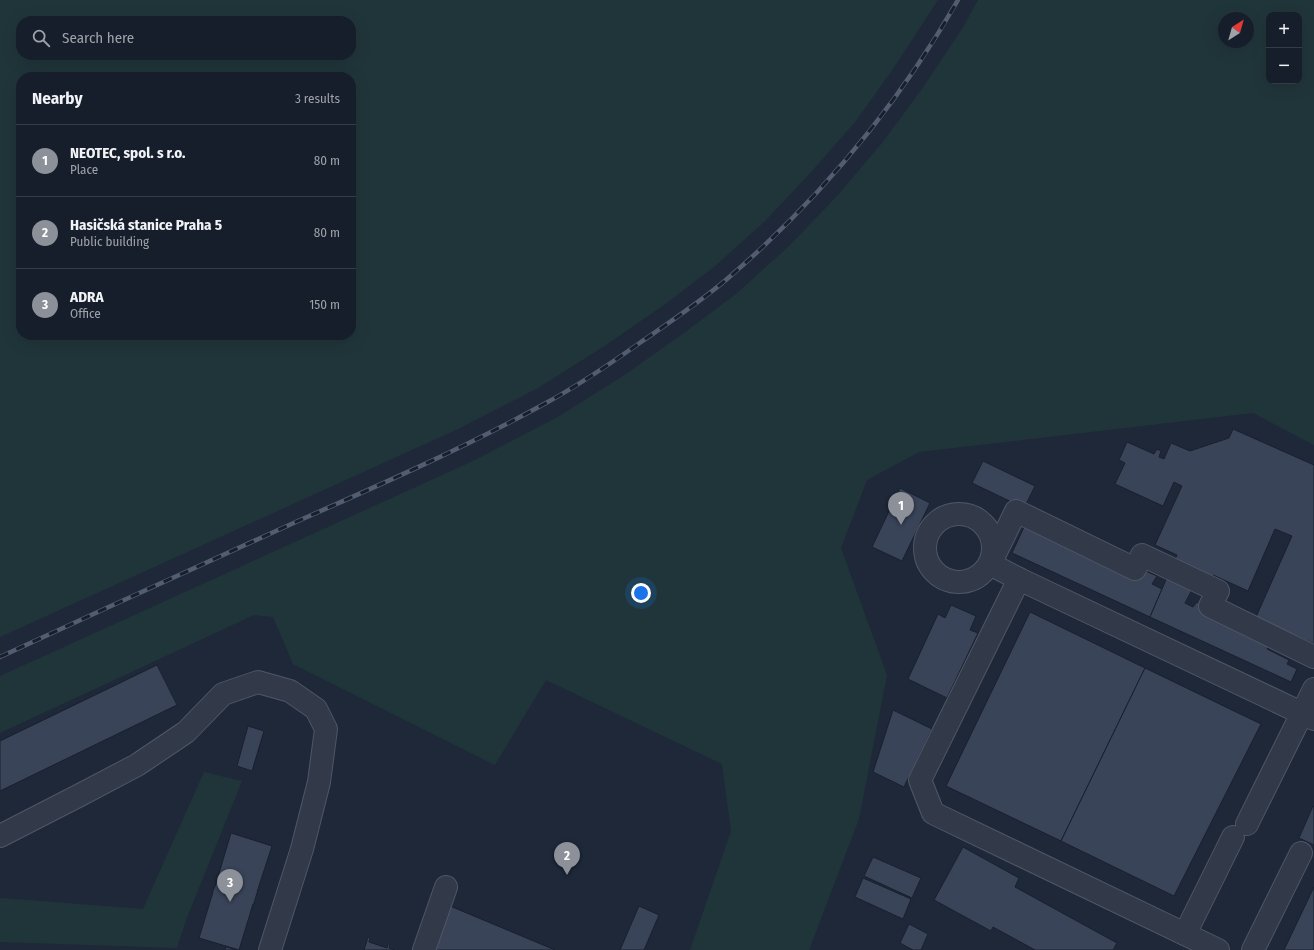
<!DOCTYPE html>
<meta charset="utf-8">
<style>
:root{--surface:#161e2b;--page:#232b37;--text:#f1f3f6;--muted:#9ea2a9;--line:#353c47;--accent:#8c9099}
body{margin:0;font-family:"Fira Sans Condensed",sans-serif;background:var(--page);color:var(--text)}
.controls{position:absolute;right:12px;top:12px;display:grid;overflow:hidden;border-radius:8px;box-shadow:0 4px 16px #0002}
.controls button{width:36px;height:36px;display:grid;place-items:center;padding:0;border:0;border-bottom:1px solid var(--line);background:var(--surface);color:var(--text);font:20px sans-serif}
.compass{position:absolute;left:1218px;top:12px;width:36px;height:36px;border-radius:50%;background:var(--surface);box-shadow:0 4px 16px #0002;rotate:37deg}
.you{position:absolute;left:641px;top:593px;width:14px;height:14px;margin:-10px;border:3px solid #fff;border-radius:50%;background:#1a73e8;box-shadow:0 0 0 6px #1a73e833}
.badge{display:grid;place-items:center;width:26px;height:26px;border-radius:50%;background:var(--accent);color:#fff;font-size:13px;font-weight:700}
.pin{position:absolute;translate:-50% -33px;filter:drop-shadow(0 1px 2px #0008)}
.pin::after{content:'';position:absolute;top:21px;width:14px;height:12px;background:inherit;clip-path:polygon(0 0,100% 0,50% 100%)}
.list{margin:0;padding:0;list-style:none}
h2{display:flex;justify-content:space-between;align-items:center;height:52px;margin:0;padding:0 16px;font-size:17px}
h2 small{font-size:13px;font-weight:400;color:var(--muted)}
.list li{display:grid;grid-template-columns:26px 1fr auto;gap:12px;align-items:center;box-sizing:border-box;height:72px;padding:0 16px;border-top:1px solid var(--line)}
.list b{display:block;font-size:15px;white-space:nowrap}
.list p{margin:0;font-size:13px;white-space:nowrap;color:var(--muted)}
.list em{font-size:13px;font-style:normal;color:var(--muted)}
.icon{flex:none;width:22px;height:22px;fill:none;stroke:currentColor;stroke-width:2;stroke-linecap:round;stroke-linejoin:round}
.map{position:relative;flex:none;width:1314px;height:950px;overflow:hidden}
.search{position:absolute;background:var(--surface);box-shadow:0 4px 16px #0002;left:16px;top:16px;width:340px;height:44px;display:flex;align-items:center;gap:10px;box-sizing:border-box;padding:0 14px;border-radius:16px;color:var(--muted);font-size:15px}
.panel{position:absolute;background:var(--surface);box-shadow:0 4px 16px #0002;left:16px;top:72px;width:340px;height:268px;border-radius:16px}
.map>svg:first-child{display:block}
.green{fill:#20353a;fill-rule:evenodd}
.building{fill:#394459;stroke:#19212f}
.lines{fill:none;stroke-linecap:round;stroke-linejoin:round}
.minor-casing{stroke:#4f5767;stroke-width:24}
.minor{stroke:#323a49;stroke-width:22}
.rail-casing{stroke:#535d71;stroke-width:4.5}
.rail{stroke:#171f2d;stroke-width:3;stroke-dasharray:9;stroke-linecap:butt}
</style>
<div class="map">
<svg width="1314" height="950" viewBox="0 0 1314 950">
<rect width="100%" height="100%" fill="#1e2839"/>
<g class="green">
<path d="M 0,0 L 938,0 L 893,69 L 855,122 L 812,171 L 765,221 L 714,267 L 664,305 L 603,347 L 538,388 L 458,429 L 0,637 ZM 21,21 L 351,21 L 351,55 L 21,55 ZM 21,77 L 351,77 L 351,335 L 21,335 Z"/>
<path d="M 978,0 L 1314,0 L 1314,445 L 1253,413 L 919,452 L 867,480 L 841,548 L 887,675 L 859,819 L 809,950 L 690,950 L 731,831 L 722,764 L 546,680 L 495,765 L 293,664 L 273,617 L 254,615 L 0,733 L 0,676 L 473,461 L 556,418 L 623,376 L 684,333 L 736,294 L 789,246 L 838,195 L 882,143 L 922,89 L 962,29 ZM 1269,15 L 1299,15 L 1299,81 L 1269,81 ZM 1224,18 L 1248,18 L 1248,42 L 1224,42 Z"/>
<path d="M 204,772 L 242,781 L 186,920 L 177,948 L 0,942 L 0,898 L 143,909 Z"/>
</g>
<g class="building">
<path d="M 1233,429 L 1314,465 L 1314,644 L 1256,617 L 1292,536 L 1275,529 L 1248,591 L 1213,575 L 1212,577 L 1172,565 L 1177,555 L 1155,545 L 1182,486 L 1174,482 L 1163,506 L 1115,484 L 1125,463 L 1119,460 L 1127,442 L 1154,454 L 1157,449 L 1161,451 L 1159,457 L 1164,459 L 1171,443 L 1190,451 L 1229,438 Z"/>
<path d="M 983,461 L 1035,486 L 1024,508 L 972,483 Z"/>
<path d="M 900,488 L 930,503 L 902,561 L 872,547 Z"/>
<path d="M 1024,527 L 1139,579 L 1143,570 L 1157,576 L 1152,584 L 1162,589 L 1150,617 L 1012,553 Z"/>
<path d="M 1168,575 L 1194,586 L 1185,603 L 1193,607 L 1197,602 L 1204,606 L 1201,613 L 1269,645 L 1267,649 L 1289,660 L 1287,664 L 1297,669 L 1291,682 L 1150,617 Z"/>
<path d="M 951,605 L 976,616 L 970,630 L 978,633 L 947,698 L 908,679 L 938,614 L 945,618 Z"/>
<path d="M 1030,612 L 1145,668 L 1061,841 L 946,786 Z"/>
<path d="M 157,665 L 177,705 L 0,791 L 0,741 Z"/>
<path d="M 1145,668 L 1261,724 L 1174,896 L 1061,841 Z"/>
<path d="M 893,710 L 932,729 L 904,787 L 873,772 Z"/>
<path d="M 248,726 L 264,731 L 252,771 L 237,766 Z"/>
<path d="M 1313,806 L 1314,807 L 1314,845 L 1299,838 Z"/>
<path d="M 231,833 L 272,846 L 257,892 L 258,893 L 257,893 L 254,903 L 255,903 L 253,904 L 239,950 L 199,938 L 213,892 L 211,891 L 213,891 L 217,881 L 215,880 L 217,880 Z"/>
<path d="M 963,847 L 1019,878 L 1015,887 L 1117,943 L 1113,950 L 1035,950 L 993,927 L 991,931 L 934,900 Z"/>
<path d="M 873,857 L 921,878 L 912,898 L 864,876 Z"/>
<path d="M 863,878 L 911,899 L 903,919 L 855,897 Z"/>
<path d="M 1314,887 L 1314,950 L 1284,950 Z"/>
<path d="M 450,906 L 555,950 L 435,950 Z"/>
<path d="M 639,906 L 659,915 L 644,950 L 620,950 Z"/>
<path d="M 909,924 L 928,934 L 921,950 L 913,950 L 900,943 Z"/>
<path d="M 368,937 L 370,938 L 369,942 L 387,948 L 388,944 L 390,944 L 389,948 L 395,950 L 364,950 Z"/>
<path d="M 226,947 L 237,950 L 225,950 Z"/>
</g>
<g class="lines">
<g class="minor-casing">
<g id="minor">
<circle cx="959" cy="548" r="34"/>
<path d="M 1019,579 L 990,564 L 1016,511 L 1135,569 L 1142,555 L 1218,591 L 1210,606 L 1314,657"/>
<path d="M 1247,824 L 1314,689"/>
<path d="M 0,836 L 80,795 L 137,765 L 186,732 L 223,694 L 258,682 L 290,691 L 316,709 L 326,729 L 319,782 L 302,849 L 270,950"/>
<path d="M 1185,934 L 1233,837"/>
<path d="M 424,950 L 446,887"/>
<path d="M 1218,950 L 933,813 L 920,780 L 1019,579 L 1314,719"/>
<path d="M 1253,950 L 1301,853"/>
</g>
</g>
<use href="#minor" class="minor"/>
<g class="rail-casing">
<path id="rail" d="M 0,657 C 99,611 199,566 298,521 C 382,484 466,447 546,403 C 579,385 610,364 641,342 C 670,322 700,302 727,279 C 819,200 898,105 958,0"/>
</g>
<use href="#rail" class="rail"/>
</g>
</svg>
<div class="controls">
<button>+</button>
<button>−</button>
</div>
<svg class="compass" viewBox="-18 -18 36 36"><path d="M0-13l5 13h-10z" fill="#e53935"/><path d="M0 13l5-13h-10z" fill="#9ea2a9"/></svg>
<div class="you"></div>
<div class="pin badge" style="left:901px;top:525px">1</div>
<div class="pin badge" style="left:567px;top:875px">2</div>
<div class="pin badge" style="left:230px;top:902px">3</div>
<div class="search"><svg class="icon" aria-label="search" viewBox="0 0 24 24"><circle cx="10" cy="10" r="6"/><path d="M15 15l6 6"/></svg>Search here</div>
<section class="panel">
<h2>Nearby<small>3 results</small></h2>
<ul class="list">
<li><span class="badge">1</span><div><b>NEOTEC, spol. s r.o.</b><p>Place</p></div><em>80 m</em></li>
<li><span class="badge">2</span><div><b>Hasičská stanice Praha 5</b><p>Public building</p></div><em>80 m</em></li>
<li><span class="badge">3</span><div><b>ADRA</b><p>Office</p></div><em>150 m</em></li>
</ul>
</section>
</div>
